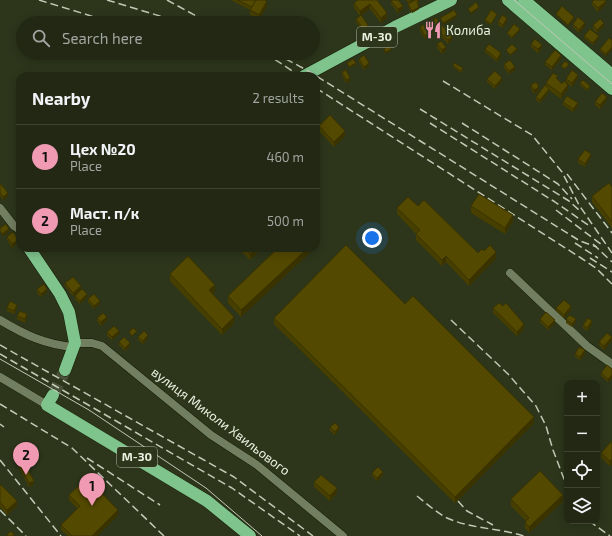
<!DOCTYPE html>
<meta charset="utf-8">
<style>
:root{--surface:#222814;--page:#2e3422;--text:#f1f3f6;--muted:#a2a6a0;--line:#3f4434;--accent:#f09ab4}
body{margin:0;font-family:"Exo 2",sans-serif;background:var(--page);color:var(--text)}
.controls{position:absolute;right:12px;bottom:12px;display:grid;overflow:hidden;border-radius:8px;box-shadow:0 2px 10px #0003}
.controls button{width:36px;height:36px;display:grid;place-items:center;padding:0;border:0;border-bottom:1px solid var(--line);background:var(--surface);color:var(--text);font:20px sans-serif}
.you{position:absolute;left:372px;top:238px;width:14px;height:14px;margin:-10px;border:3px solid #fff;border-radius:50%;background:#1a73e8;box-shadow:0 0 0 6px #1a73e833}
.badge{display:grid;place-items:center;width:26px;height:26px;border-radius:50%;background:var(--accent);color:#111;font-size:13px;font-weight:700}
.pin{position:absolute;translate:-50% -33px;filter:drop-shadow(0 1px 2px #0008)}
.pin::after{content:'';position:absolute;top:21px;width:14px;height:12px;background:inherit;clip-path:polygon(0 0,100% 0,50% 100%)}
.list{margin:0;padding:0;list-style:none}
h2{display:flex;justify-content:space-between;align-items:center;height:52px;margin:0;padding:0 16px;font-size:17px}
h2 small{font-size:13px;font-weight:400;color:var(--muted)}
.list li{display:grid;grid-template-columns:26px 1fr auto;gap:12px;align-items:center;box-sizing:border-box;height:64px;padding:0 16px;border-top:1px solid var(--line)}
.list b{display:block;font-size:15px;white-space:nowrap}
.list p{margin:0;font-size:13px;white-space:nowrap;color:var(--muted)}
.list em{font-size:13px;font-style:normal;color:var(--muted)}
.icon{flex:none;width:22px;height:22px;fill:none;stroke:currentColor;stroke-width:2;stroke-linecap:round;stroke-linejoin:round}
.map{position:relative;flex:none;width:612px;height:536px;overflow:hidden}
.search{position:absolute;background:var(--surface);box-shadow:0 2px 10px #0003;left:16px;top:16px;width:304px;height:44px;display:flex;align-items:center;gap:10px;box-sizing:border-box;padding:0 14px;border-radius:22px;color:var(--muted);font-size:15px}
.panel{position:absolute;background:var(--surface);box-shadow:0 2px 10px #0003;left:16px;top:72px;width:304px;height:180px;border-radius:12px}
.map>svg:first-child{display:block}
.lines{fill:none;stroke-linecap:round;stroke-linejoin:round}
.highway-tunnel{stroke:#495239;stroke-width:12;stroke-dasharray:12 6;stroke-linecap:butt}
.minor-casing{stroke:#151d04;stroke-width:9}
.highway-casing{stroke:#151d04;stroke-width:13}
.minor{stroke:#727e60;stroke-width:8}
.highway{stroke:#7fc38d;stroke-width:12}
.tram{stroke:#c2c9b6;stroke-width:1}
.rail{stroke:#c2c9b6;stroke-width:1.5;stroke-dasharray:8 4;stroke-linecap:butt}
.wall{fill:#473f00}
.shaded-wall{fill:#3a3300}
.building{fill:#534900;stroke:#3a3300}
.labels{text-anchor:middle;stroke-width:3.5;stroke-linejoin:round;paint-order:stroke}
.shield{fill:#2d361b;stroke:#b1b9a5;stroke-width:1}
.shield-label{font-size:12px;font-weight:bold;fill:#eaf1e0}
.poi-label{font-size:13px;fill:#eaf1e0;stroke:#2d361b;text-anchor:start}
.street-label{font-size:13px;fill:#eaf1e0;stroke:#2d361b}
</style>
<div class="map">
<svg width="612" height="536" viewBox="0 0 612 536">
<rect width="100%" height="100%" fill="#2d361b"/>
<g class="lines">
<path class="highway-tunnel" d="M 53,395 L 65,370"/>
<g class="minor-casing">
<g id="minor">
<path d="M 0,208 L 14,226 L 20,230"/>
<path d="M 510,273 L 587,346 L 612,364"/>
<path d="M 0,320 C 25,335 44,344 73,347"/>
<path d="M 75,343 L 92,343 L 102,346 L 211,435 L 257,465 L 343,536"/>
<path d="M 0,377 L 47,405"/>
</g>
</g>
<g class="highway-casing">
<g id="highway">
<path d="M 508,0 L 612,89"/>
<path d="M 524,0 L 612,75"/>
<path d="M 304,76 L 395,27 L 451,0"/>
<path d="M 29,248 L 60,294 L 69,312 L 75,343 L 65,370"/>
<path d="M 53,395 L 47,405 L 207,501 L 250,536"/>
</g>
</g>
<use href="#minor" class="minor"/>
<use href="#highway" class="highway"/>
<g class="tram">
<path d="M 514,0 L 612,84"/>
<path d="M 0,359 L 89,410 L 206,488 L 262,536"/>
</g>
<g class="rail">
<path d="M 39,0 L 114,23"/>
<path d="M 107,0 L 183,23"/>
<path d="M 167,0 L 209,23"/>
<path d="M 265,53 L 300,76"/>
<path d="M 275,53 L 310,72 L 580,241 L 597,247"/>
<path d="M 443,81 L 532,135 L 562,172 L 579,205 L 612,253"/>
<path d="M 316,88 L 581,258 L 596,268 L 612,284"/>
<path d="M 420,109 L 569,201 L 580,211"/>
<path d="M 430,123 L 555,202 L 591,227"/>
<path d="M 462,123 L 558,184 L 572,199"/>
<path d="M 567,174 L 612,233"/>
<path d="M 556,210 L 602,245"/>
<path d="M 575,243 L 598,258"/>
<path d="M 593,244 L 612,262"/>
<path d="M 590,258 L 612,272"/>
<path d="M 451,320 L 508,374 L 536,406 L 546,426 L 553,450 L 567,487"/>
<path d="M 0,345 L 234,477 L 313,536"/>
<path d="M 0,354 L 232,488 L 300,536"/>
<path d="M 0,404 L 72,448 L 164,536"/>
<path d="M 0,424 L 4,427"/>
<path d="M 87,458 L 160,505"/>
<path d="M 0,460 L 61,536"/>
<path d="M 417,496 C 427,504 436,512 447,518 C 471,529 499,528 524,536"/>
<path d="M 458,501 L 467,511 L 493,525"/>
<path d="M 0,510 L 26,536"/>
<path d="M 589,521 L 610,536"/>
</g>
</g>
<g class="wall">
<path d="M 231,0 L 265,0 L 267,6 L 259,20 L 250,15 L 250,10 Z"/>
<path d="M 356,0 L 377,0 L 387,18 L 381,23 L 370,9 L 360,16 L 354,8 L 354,3 L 357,1 Z"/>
<path d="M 406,0 L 415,0 L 419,3 L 417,4 L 419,9 L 412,13 L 408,6 L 408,4 L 409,4 Z"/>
<path d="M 391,1 L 403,9 L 398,13 L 391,4 Z"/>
<path d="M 592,2 L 606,4 L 598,12 L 592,5 Z"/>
<path d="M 556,14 L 574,19 L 568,26 L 556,15 Z"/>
<path d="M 497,15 L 491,25 L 485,22 L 485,20 Z"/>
<path d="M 436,18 L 452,40 L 448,44 L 437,32 L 425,39 L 420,31 L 420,27 Z"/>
<path d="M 356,19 L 368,28 L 363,32 L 356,22 Z"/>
<path d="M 507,21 L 503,28 L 498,25 L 498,22 Z"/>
<path d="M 573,24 L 585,26 L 579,33 L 573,27 Z"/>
<path d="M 593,25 L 604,26 L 597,33 L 593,29 Z"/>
<path d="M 520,30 L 512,39 L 507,34 L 507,33 Z"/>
<path d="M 584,36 L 599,38 L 593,45 L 584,38 Z"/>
<path d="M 612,40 L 612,49 L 606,56 L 600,51 L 600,49 Z"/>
<path d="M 437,44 L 446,50 L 442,54 L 437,48 Z"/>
<path d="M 531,44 L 542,48 L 538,53 L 531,47 Z"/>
<path d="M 485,49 L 501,56 L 497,62 L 485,52 Z"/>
<path d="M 359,59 L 369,66 L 364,70 L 359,62 Z"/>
<path d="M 561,59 L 552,70 L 545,65 L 545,62 Z"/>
<path d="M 504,64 L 515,70 L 509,74 L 504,68 Z"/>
<path d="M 453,66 L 463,70 L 461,73 L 453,67 Z"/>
<path d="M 342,72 L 350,81 L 346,83 L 342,75 Z"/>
<path d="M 578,78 L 572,87 L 566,82 L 566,79 Z"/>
<path d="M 487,79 L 502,81 L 495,89 L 487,82 Z"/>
<path d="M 558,80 L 568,89 L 561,99 L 549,90 L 549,92 L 540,103 L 536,100 L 536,97 L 546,86 L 546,83 Z"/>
<path d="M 580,83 L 590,87 L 587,91 L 580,85 Z"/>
<path d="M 531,85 L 539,91 L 534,94 L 531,88 Z"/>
<path d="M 607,100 L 600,109 L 595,105 L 595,102 Z"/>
<path d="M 563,102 L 578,106 L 573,112 L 563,105 Z"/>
<path d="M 319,126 L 345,136 L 334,147 L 319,131 Z"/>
<path d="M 591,157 L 585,167 L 578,163 L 578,159 Z"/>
<path d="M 0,183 L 8,196 L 3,200 L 0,196 Z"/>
<path d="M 612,187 L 612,228 L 592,202 L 592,196 Z"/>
<path d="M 20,205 L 20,218 L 16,212 L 16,208 Z"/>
<path d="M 418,206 L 478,253 L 484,251 L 496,258 L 469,286 L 446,262 L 442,266 L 416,240 L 416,234 L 397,214 L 397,208 Z"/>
<path d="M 471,206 L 513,221 L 505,234 L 471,213 Z"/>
<path d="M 7,237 L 18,243 L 12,248 L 7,240 Z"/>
<path d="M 238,248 L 262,248 L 250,260 Z"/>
<path d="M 278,248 L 241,317 L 228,303 L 228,296 Z"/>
<path d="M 170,274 L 215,291 L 212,294 L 234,323 L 222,335 L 170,281 Z"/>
<path d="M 65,283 L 81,290 L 73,296 L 65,286 Z"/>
<path d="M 37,289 L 47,292 L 41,297 L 37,293 Z"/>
<path d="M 75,296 L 87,297 L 80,304 L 75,299 Z"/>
<path d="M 88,299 L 100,304 L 94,309 L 88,302 Z"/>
<path d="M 405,304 L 534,423 L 455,503 L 274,324 L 274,318 Z"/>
<path d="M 503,306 L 524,329 L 517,336 L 493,313 L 493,308 Z"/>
<path d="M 7,308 L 17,308 L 14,314 L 7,311 Z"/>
<path d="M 556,308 L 571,310 L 564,318 L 556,311 Z"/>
<path d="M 17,316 L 27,317 L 25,323 L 17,319 Z"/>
<path d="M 97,318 L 107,320 L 101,326 L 97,321 Z"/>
<path d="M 540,319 L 555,323 L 548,330 L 540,322 Z"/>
<path d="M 566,319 L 576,322 L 572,327 L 566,323 Z"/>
<path d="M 592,324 L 587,331 L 583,328 L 583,325 Z"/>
<path d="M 107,332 L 119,334 L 112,340 L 107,336 Z"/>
<path d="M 138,337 L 148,338 L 143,344 L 138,340 Z"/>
<path d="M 612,340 L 604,350 L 599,345 L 599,342 Z"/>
<path d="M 119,342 L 130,346 L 125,351 L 119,345 Z"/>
<path d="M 575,354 L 585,354 L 580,360 L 575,357 Z"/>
<path d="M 612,369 L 612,378 L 608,382 L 601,376 L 601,373 Z"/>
<path d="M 330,427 L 339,430 L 335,435 L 330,431 Z"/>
<path d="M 611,442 L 610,466 L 601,458 L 601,453 Z"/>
<path d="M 18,463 L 34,484 L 29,487 L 18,466 Z"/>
<path d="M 372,473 L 383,475 L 377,481 L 372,476 Z"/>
<path d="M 314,482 L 337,493 L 330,501 L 314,487 Z"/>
<path d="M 0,484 L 17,506 L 7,515 L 0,507 Z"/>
<path d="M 69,495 L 118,515 L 97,536 L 68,536 L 61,530 L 61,525 L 78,509 L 69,500 Z"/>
<path d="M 511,499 L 563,501 L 529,533 L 525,528 L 525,522 L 526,521 L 511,506 Z"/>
</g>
<g class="shaded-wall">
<path d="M 411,0 L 415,0 L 410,4 L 410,1 Z"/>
<path d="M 267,1 L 267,6 L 259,20 L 259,15 Z"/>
<path d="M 606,1 L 606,4 L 598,12 L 598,8 Z"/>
<path d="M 370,4 L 370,9 L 360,16 L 360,11 Z"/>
<path d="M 403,6 L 403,9 L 398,13 L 398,9 Z"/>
<path d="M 419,7 L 419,9 L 412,13 L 412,11 Z"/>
<path d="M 479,7 L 479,8 L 471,15 L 471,13 Z"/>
<path d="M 387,13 L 387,18 L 381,23 L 381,18 Z"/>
<path d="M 497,14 L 497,15 L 491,25 L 491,24 Z"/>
<path d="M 457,15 L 457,17 L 443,25 L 443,23 Z"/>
<path d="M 574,17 L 574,19 L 568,26 L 568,25 Z"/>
<path d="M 507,18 L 507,21 L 503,28 L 503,25 Z"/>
<path d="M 585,23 L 585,26 L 579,33 L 579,30 Z"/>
<path d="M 604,23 L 604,26 L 597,33 L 597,30 Z"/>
<path d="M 368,25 L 368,28 L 363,32 L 363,29 Z"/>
<path d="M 437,29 L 437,32 L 425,39 L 425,36 Z"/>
<path d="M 520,29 L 520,30 L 512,39 L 512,37 Z"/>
<path d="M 599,36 L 599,38 L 593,45 L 593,43 Z"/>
<path d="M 452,37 L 452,40 L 448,44 L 448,40 Z"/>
<path d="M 542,45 L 542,48 L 538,53 L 538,49 Z"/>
<path d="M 446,47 L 446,50 L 442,54 L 442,50 Z"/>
<path d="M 612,47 L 612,49 L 606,56 L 606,54 Z"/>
<path d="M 517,49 L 517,51 L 510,56 L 510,55 Z"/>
<path d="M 391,50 L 391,51 L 385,54 L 385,52 Z"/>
<path d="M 501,53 L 501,56 L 497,62 L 497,59 Z"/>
<path d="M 561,55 L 561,59 L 552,70 L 552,67 Z"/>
<path d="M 356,63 L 356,65 L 349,68 L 349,67 Z"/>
<path d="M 369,63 L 369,66 L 364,70 L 364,67 Z"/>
<path d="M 515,67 L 515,70 L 509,74 L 509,71 Z"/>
<path d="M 578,75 L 578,78 L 572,87 L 572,83 Z"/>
<path d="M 350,78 L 350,81 L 346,83 L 346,80 Z"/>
<path d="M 502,78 L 502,81 L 495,89 L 495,86 Z"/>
<path d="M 568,85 L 568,89 L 561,99 L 561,94 Z"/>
<path d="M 539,87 L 539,91 L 534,94 L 534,90 Z"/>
<path d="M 549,89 L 549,92 L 540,103 L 540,100 Z"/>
<path d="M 607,97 L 607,100 L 600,109 L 600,105 Z"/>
<path d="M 578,103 L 578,106 L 573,112 L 573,109 Z"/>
<path d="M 345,131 L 345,136 L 334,147 L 334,142 Z"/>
<path d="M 591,154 L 591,157 L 585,167 L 585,164 Z"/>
<path d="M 8,193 L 8,196 L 3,200 L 3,197 Z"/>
<path d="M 513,215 L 513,221 L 505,234 L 505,228 Z"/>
<path d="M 9,229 L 9,232 L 2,237 L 2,234 Z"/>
<path d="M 18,240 L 18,243 L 12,248 L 12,244 Z"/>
<path d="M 317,240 L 317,246 L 316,247 L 316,241 Z"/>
<path d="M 49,248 L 51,248 L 44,253 L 44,251 Z"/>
<path d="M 256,248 L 262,248 L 250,260 L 250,254 Z"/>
<path d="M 308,248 L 315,248 L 241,317 L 241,310 Z"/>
<path d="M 496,252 L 496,258 L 469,286 L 469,280 Z"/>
<path d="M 446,256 L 446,262 L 442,266 L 442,260 Z"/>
<path d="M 215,285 L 215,291 L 209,297 L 209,290 Z"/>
<path d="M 81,286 L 81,290 L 73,296 L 73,293 Z"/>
<path d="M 47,289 L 47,292 L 41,297 L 41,294 Z"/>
<path d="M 87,294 L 87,297 L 80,304 L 80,301 Z"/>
<path d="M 100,301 L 100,304 L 94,309 L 94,306 Z"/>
<path d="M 17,305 L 17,308 L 14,314 L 14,311 Z"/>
<path d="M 571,306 L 571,310 L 564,318 L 564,315 Z"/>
<path d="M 27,314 L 27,317 L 25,323 L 25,319 Z"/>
<path d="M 107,317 L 107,320 L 101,326 L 101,322 Z"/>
<path d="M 234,317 L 234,323 L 222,335 L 222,329 Z"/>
<path d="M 576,319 L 576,322 L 572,327 L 572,324 Z"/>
<path d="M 555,320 L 555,323 L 548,330 L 548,327 Z"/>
<path d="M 592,321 L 592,324 L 587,331 L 587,328 Z"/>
<path d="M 524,324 L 524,329 L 517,336 L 517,332 Z"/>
<path d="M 119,331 L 119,334 L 112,340 L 112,337 Z"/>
<path d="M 148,335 L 148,338 L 143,344 L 143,341 Z"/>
<path d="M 612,337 L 612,340 L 604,350 L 604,346 Z"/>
<path d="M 130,343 L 130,346 L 125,351 L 125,348 Z"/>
<path d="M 585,350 L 585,354 L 580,360 L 580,357 Z"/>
<path d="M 612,375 L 612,378 L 608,382 L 608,379 Z"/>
<path d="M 534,417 L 534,423 L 455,503 L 455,497 Z"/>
<path d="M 339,427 L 339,430 L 335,435 L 335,432 Z"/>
<path d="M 612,459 L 612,464 L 610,466 L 610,461 Z"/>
<path d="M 383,472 L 383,475 L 377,481 L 377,478 Z"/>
<path d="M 34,481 L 34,484 L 29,487 L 29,483 Z"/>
<path d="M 337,488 L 337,493 L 330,501 L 330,496 Z"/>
<path d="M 563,495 L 563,501 L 529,533 L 529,527 Z"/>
<path d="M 17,501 L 17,506 L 7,515 L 7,510 Z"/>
<path d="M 118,510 L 118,515 L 97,536 L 92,536 Z"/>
</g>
<g class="building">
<path d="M 237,0 L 256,0 L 252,7 Z"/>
<path d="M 256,0 L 265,0 L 267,1 L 259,15 L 250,10 Z"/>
<path d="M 358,0 L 377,0 L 387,13 L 381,18 L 370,4 L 360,11 L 354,3 Z"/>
<path d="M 393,0 L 398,0 L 403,6 L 398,9 L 391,1 Z"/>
<path d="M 415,0 L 418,0 L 419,1 L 417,2 L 419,7 L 412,11 L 408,4 Z"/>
<path d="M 594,0 L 606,0 L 606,1 L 598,8 L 592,2 Z"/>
<path d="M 476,2 L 479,7 L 471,13 L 468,9 Z"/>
<path d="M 562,6 L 574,17 L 568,25 L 556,14 Z"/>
<path d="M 454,10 L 457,15 L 443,23 L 440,18 Z"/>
<path d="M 491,10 L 497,14 L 491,24 L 485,20 Z"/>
<path d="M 361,15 L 368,25 L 363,29 L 356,19 Z"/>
<path d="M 502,15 L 507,18 L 503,25 L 498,22 Z"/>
<path d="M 578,17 L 585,23 L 579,30 L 573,24 Z"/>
<path d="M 436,18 L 452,37 L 448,40 L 437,29 L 425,36 L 420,27 Z"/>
<path d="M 600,19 L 604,23 L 597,30 L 593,25 Z"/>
<path d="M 514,24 L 520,29 L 512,37 L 507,33 Z"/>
<path d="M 590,29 L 599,36 L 593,43 L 584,36 Z"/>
<path d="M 609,38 L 612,40 L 612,47 L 606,54 L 600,49 Z"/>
<path d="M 535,39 L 542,45 L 538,49 L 531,44 Z"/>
<path d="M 441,41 L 446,47 L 442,50 L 437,44 Z"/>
<path d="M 489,44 L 501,53 L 497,59 L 485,49 Z"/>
<path d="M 512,44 L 517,49 L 510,55 L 506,50 Z"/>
<path d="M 389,46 L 391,50 L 385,52 L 384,49 Z"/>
<path d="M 555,50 L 561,55 L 552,67 L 545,62 Z"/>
<path d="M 364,55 L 369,63 L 364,67 L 359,59 Z"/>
<path d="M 353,59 L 356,63 L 349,67 L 347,63 Z"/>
<path d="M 510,60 L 515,67 L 509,71 L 504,64 Z"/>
<path d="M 565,61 L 569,64 L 565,69 L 561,66 Z"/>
<path d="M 454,63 L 463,68 L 461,71 L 453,66 Z"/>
<path d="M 346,70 L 350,78 L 346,80 L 342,72 Z"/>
<path d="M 572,70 L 578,75 L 572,83 L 566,79 Z"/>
<path d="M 495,71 L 502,78 L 495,86 L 487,79 Z"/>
<path d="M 553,73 L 558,76 L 556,78 L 562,84 L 564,81 L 568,85 L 561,94 L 546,83 Z"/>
<path d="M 583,80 L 590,86 L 587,89 L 580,83 Z"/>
<path d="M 536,82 L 539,87 L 534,90 L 531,85 Z"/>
<path d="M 545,85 L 549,89 L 540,100 L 536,97 Z"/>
<path d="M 602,93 L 607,97 L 600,105 L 595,102 Z"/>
<path d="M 567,96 L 578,103 L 573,109 L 563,102 Z"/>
<path d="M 330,115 L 345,131 L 334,142 L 319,126 Z"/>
<path d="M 585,150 L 591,154 L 585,164 L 578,159 Z"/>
<path d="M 0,183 L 8,193 L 3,197 L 0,193 Z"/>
<path d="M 609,183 L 612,187 L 612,222 L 592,196 Z"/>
<path d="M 479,194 L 513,215 L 505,228 L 471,206 Z"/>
<path d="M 408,197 L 418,206 L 424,200 L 478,253 L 482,249 L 484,251 L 490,245 L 496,252 L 469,280 L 446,256 L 442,260 L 416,234 L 420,230 L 397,208 Z"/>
<path d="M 20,205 L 20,214 L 16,208 Z"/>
<path d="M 6,224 L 9,229 L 2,234 L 0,231 L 0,228 Z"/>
<path d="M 13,232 L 18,240 L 12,244 L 7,237 Z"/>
<path d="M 346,245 L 405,304 L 413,296 L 534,417 L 455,497 L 274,318 Z"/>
<path d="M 42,248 L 49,248 L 44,251 Z"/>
<path d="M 244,248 L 256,248 L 250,254 Z"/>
<path d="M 278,248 L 308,248 L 241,310 L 228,296 Z"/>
<path d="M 188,256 L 215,285 L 209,290 L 234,317 L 222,329 L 170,274 Z"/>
<path d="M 73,277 L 81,286 L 73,293 L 65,283 Z"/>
<path d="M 44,284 L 47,289 L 41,294 L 37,289 Z"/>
<path d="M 82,289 L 87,294 L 80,301 L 75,296 Z"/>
<path d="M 94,294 L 100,301 L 94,306 L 88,299 Z"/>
<path d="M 564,300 L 571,306 L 564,315 L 556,308 Z"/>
<path d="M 10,301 L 17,305 L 14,311 L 7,308 Z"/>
<path d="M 499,303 L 503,306 L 506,303 L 524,324 L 517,332 L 493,308 Z"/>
<path d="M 20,311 L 27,314 L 25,319 L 17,316 Z"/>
<path d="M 546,312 L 555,320 L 548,327 L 540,319 Z"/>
<path d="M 103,313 L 107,317 L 101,322 L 97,318 Z"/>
<path d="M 570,315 L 576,319 L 572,324 L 566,319 Z"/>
<path d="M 588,318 L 592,321 L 587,328 L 583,325 Z"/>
<path d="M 114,326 L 119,331 L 112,337 L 107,332 Z"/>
<path d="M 133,328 L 137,331 L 132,336 L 129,332 Z"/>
<path d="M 144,331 L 148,335 L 143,341 L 138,337 Z"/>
<path d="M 607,333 L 612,337 L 604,346 L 599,342 Z"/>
<path d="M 124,337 L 130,343 L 125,348 L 119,342 Z"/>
<path d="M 579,347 L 585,350 L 580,357 L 575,354 Z"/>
<path d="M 607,365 L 612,369 L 612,375 L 608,379 L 601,373 Z"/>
<path d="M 335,423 L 339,427 L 335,432 L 330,427 Z"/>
<path d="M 611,442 L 612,444 L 612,459 L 610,461 L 601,453 Z"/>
<path d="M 23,460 L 34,481 L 29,483 L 18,463 Z"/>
<path d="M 378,467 L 383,472 L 377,478 L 372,473 Z"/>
<path d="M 540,471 L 563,495 L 529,527 L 525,522 L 529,518 L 511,499 Z"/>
<path d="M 321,475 L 337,488 L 330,496 L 314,482 Z"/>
<path d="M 87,478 L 118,510 L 92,536 L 72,536 L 61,525 L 80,506 L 69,495 Z"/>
<path d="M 0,484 L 17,501 L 7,510 L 0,502 Z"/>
<path d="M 11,531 L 15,536 L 6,536 Z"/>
</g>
<defs>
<g id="restaurant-bare" transform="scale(1.38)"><path d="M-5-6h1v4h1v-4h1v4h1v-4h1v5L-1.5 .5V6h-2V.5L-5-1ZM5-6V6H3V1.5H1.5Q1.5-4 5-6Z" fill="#f09ab4" stroke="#2d361b" stroke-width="2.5" paint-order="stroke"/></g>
</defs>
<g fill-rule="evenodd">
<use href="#restaurant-bare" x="433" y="30"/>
</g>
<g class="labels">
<g class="shield">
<rect x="357" y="27" width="40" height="20" rx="3"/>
<rect x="117" y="447" width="40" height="20" rx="3"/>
</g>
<g class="shield-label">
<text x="377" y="41">М-30</text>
<text x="137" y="461">М-30</text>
</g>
<g class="poi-label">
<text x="446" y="35">Колиба</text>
</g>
<g class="street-label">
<text transform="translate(221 421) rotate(37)" y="5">вулиця Миколи Хвильового</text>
</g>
</g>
</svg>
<div class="controls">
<button>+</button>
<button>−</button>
<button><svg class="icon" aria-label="locate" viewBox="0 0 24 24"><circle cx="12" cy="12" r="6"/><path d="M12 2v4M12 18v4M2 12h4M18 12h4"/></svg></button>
<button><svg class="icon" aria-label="layers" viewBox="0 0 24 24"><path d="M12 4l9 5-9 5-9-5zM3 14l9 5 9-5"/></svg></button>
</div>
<div class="you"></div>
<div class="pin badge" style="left:92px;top:506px">1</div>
<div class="pin badge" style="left:26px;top:475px">2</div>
<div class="search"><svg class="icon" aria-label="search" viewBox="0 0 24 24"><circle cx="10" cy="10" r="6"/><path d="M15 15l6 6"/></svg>Search here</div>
<section class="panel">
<h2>Nearby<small>2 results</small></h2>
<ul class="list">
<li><span class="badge">1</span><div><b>Цех №20</b><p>Place</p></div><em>460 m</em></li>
<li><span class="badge">2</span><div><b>Маст. п/к</b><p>Place</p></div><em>500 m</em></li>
</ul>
</section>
</div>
